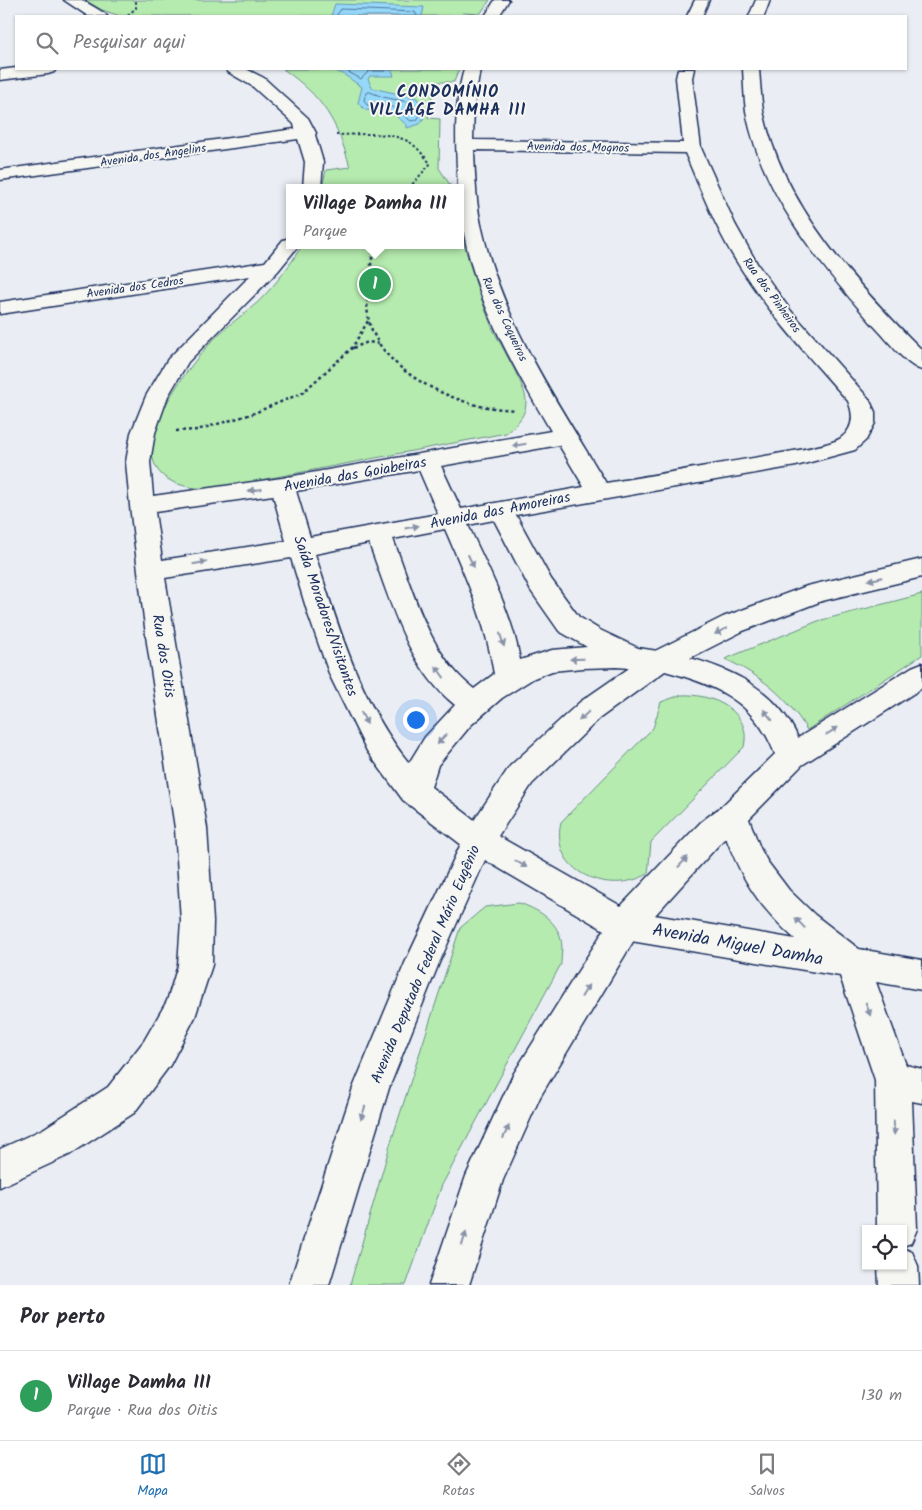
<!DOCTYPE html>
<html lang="pt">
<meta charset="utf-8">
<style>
:root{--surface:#fff;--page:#f2f2f3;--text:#2b2b33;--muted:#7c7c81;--line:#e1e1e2;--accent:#1f6fb2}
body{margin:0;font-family:Kalam,sans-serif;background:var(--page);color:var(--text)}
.controls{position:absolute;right:15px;bottom:15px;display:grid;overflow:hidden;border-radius:0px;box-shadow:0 1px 4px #0004}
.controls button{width:45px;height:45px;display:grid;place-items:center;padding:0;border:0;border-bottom:1px solid var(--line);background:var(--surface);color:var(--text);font:25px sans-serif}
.you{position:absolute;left:415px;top:719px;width:18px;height:18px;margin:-12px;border:4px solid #fff;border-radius:50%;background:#1a73e8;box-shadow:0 0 0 8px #1a73e833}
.badge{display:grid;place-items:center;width:32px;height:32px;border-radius:50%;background:var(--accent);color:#fff;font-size:16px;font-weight:700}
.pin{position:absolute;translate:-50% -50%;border:2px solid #fff;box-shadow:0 1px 5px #0006}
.popup{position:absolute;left:286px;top:184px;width:178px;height:65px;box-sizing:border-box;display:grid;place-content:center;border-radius:0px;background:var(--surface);filter:drop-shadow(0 1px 4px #0005);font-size:16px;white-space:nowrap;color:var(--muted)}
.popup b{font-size:19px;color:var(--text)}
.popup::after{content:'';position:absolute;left:50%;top:100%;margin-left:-10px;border:10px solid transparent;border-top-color:var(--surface)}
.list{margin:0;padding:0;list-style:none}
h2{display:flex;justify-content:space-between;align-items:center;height:65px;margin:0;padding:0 20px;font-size:21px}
h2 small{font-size:16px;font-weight:400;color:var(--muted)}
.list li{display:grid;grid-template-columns:32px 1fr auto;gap:15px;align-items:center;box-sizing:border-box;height:90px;padding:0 20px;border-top:1px solid var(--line)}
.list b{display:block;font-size:19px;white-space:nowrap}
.list p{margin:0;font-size:16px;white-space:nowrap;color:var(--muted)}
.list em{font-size:16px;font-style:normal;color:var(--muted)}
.icon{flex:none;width:28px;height:28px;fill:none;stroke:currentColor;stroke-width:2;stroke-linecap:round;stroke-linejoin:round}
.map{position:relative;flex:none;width:922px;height:1285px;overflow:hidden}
.search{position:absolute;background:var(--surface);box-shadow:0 1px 4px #0004;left:15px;right:15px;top:15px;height:55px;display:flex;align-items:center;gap:12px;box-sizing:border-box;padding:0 18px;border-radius:0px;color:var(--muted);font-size:19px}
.sheet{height:155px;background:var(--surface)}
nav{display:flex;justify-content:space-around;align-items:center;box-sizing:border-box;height:70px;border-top:1px solid var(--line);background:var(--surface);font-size:14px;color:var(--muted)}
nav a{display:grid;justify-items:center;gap:2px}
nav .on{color:var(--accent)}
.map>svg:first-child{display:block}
.green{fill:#b5ebae;stroke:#688d86}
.water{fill:#96d8f8;stroke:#6594ba}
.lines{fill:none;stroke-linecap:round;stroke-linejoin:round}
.shore{stroke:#4c739c;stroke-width:1}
.minor-casing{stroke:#1b2f5e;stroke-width:3}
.tertiary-casing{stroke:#1b2f5e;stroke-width:3}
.path-far1{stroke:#1b2f5e;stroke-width:2;stroke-dasharray:2.5 2.5;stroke-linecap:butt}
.path{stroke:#1b2f5e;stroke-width:2.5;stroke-dasharray:3 3;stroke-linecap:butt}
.minor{fill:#f6f6f2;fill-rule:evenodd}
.tertiary{fill:#f6f6f2;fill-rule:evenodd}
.oneway{fill:#8892a8}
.labels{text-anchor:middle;stroke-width:4;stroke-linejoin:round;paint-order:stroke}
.far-street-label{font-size:12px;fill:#1b2f5e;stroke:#f6f6f2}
.street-label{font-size:15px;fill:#1b2f5e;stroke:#f6f6f2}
.far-district-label{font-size:16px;font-weight:bold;letter-spacing:1px;fill:#1b2f5e;stroke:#f6f6f2}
.near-street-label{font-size:18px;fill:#1b2f5e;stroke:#f6f6f2}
</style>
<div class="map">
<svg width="922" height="1285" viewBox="0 0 922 1285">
<rect width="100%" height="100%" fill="#eaeef4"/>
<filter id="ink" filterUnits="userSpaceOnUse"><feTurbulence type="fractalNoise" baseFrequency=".02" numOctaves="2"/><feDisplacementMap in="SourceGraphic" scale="10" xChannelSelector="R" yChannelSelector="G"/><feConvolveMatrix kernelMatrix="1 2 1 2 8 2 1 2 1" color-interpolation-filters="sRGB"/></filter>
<g filter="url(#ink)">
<g class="green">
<path d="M 85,0 L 490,0 L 480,14 L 463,13 L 461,16 L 120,16 L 102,10 Z"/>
<path d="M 283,69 L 459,69 L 454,82 L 435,82 L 428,118 L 440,119 L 439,168 L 452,188 L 322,188 L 326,170 L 350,167 C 337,121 323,97 283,69 Z"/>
<path d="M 460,227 C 467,259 478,291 490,322 C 497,341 527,386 526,402 C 526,416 516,425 506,433 L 214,489 C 97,489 174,382 214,339 C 227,325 244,315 258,302 C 275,285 290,266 302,245 L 460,245 Z"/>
<path d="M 922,594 L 922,655 L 807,730 C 787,696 761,676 725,659 L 818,621 Z"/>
<path d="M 681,695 C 711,693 753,711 744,747 L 651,842 L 648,874 C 609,896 549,873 561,822 L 653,728 L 661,702 Z"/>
<path d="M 519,903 C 537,909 557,920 561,940 C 563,947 561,957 561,964 L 442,1185 L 406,1285 L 350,1285 L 390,1145 L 460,928 L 485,907 Z"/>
</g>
<g class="water">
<path d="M 335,4 L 424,7 L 422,16 L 331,16 Z"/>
<path d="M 330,69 L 392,70 L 394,76 L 370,76 L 368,79 L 372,88 L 417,98 L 426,114 L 420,124 L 407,128 L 407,125 L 391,112 L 365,110 L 358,103 L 362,87 L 343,74 Z"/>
</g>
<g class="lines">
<g class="shore">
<path d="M 336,16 L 341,9 L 415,12 L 417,16"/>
<path d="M 343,69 L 361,79 L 369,71 L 385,71 L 387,69"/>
<path d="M 370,92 L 383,97 L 413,103 L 420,115 L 417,120 L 411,121 L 393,107 L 367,105 L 364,100 L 366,93 Z"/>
</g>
<g class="minor-casing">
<g id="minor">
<path d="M 64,0 L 82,0 L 104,13 L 107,16 L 88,16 Z"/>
<path d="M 495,0 L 509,0 L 499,16 L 485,16 Z"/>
<path d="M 695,0 L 709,0 L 702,16 L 687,16 Z"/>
<path d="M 756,0 L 770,0 L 764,16 L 749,16 Z"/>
<path d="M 16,68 L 16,69 L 56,69 L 54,72 L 48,74 L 0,80 L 0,70 Z"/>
<path d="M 226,69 L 246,69 L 264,78 L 308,118 L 316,133 L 315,135 L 323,162 L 321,188 L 303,188 L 305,162 L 298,139 L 0,180 L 0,170 L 295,129 L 294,124 L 252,86 L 228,72 Z"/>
<path d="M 464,69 L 480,69 L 474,105 L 473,140 L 683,143 L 676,78 L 678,69 L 694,69 L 692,78 L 701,148 L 735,224 L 758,265 L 791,311 L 869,399 L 875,412 L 875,423 L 866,440 L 855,450 L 796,466 L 516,515 L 551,579 L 579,617 L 600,630 L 638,648 L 671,653 L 675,660 L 671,667 L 661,670 L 616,667 L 583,668 L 552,671 L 534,678 L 502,698 L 471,725 L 438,765 L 431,787 L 489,831 L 494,840 L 489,849 L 478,853 L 467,849 L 403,800 L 367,751 L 330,676 L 308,614 L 291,558 L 165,578 L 207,828 L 213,921 L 212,965 L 195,1017 L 170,1065 L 134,1113 L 69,1155 L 0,1187 L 0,1149 L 43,1129 L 108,1087 L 144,1041 L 167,1001 L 178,965 L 181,921 L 175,828 L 147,643 L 130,506 L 126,462 L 131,433 L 146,396 L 168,359 L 250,276 L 0,314 L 0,302 L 265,262 L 283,240 L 290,238 L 290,245 L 299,245 L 278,271 L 188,362 L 168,396 L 155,433 L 150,462 L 153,496 L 282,478 L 551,431 C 508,357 460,276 460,188 L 458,188 C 456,147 453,109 464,69 ZM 474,150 L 685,153 C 702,192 717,232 740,267 C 771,316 810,358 848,401 C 854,415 854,428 841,438 C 830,446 786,452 771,455 C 716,464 661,474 606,483 C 559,405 504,325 483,233 C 476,207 475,178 474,150 ZM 559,445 L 584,487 L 461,509 L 441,466 ZM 419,470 L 438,514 L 310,537 L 296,491 ZM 273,495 L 286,541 L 162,560 L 155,512 ZM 494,520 L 531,591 L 559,631 L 587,647 L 552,650 L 520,660 C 512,612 488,569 468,525 ZM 445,529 C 466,578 486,621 494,674 L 474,689 C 428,654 413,590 393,539 ZM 369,543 C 390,599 407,667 455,705 L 425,737 L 409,763 C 360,703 338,626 315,554 Z"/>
<path d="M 743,69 L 759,69 C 760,83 761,97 763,111 C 783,206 856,284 922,350 L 922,370 C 906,366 887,339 875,327 C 821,266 761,194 746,111 C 744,97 744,83 743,69 Z"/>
<path d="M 733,802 L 744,806 L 760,848 L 767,861 L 789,890 L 815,915 L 859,949 L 922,960 L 922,990 L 876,982 L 906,1065 L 922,1069 L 922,1103 L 912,1101 L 917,1229 L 911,1243 L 903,1246 L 903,1229 L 877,1229 L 875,1080 L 840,976 L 625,940 L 613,935 L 608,925 L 613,915 L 625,910 L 795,939 C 752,901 736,868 718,815 L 722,806 Z"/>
<path d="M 903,1248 L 912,1252 L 918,1266 L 919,1285 L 879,1285 L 878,1266 L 903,1266 Z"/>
</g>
</g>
<g class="tertiary-casing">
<path id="tertiary" d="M 922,559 L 922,577 L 822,601 L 743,631 L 690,658 C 736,671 778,692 798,738 L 912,667 L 922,663 L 922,688 L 802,765 L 744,824 L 723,840 L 637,935 L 540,1097 L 503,1180 L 469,1285 L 429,1285 L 466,1176 L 514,1073 L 604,930 L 485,860 L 439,963 L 389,1088 L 329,1285 L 289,1285 L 353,1088 L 405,963 L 467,831 L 510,766 L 580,702 L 651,653 L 723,617 L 807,586 ZM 665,671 C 717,685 755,702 775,754 L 722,806 L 701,822 L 621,906 L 498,836 L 532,784 L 600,718 Z"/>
</g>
<g class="path-far1">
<path d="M 128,15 L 136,8 L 136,0"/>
<path d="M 336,135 C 359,135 390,130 411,143 C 418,148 424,156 430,163"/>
<path d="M 409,188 L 431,163"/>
</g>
<g class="path">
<path d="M 374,245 C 371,266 364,300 369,321 C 381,367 437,395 480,406 C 491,408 503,409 514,410"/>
<path d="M 353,348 L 368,342 L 380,344"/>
<path d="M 176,431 L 197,430 L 252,414 L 302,393 L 352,348 L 368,321"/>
</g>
<use href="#minor" class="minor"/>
<use href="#tertiary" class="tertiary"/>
</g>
<defs><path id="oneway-solid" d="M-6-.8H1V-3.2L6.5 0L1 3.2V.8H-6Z" transform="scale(1.25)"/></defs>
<g class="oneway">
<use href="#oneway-solid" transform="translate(519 445) rotate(170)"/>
<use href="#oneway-solid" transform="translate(255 490) rotate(173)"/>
<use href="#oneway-solid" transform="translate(412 527) rotate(-11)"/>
<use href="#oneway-solid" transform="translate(471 561) rotate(65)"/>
<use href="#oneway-solid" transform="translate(200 563) rotate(-9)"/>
<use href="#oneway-solid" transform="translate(875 579) rotate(167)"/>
<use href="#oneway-solid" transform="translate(721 631) rotate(154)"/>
<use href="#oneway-solid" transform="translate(502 640) rotate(73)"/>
<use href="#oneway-solid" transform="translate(577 659) rotate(178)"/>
<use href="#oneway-solid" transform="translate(440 672) rotate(-126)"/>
<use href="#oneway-solid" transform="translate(768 715) rotate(-130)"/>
<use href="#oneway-solid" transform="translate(584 716) rotate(137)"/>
<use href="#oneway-solid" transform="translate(364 718) rotate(63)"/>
<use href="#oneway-solid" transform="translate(832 731) rotate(-32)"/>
<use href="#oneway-solid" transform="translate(442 739) rotate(130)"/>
<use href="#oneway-solid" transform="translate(683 862) rotate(-47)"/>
<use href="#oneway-solid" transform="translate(521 864) rotate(30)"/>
<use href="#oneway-solid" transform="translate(800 923) rotate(-134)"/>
<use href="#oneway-solid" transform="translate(585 991) rotate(-59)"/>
<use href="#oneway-solid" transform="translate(868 1009) rotate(71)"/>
<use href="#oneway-solid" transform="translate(363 1113) rotate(108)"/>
<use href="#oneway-solid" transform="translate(894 1128) rotate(88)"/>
<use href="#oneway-solid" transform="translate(506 1132) rotate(-65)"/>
<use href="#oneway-solid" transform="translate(464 1239) rotate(-72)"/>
</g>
</g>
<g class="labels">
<g class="far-street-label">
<text transform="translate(578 147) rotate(1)" y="4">Avenida dos Mognos</text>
<text transform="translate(153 155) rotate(-8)" y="4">Avenida dos Angelins</text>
<text transform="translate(135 287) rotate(-8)" y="4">Avenida dos Cedros</text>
<text transform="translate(772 295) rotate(54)" y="4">Rua dos Pinheiros</text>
<text transform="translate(505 319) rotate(65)" y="4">Rua dos Coqueiros</text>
</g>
<g class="street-label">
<text transform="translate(355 474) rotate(-10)" y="5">Avenida das Goiabeiras</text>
<text transform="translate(500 510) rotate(-11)" y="5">Avenida das Amoreiras</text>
<text transform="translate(326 616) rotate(71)" y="5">Saída Moradores/Visitantes</text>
<text transform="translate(164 656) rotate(81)" y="5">Rua dos Oitis</text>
<text transform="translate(425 964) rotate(-67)" y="5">Avenida Deputado Federal Mário Eugênio</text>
</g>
<g class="far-district-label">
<text x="448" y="97">CONDOMÍNIO<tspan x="448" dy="18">VILLAGE DAMHA III</tspan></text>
</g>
<g class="near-street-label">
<text transform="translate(738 944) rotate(10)" y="6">Avenida Miguel Damha</text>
</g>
</g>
</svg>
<div class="controls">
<button><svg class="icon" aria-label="locate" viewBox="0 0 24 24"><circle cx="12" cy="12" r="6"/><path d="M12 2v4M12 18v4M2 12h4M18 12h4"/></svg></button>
</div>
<div class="you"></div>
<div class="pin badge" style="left:375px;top:284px;background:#2e9e5b">1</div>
<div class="popup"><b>Village Damha III</b>Parque</div>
<div class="search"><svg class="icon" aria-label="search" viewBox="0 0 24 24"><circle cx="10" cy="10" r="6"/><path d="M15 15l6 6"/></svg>Pesquisar aqui</div>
</div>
<section class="sheet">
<h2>Por perto<small></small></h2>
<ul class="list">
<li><span class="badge" style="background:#2e9e5b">1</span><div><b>Village Damha III</b><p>Parque · Rua dos Oitis</p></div><em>130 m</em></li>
</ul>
</section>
<nav>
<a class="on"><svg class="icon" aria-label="map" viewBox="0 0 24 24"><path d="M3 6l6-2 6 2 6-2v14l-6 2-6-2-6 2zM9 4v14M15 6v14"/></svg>Mapa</a>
<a><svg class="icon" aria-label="directions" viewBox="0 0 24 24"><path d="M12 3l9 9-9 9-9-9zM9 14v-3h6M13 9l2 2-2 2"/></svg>Rotas</a>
<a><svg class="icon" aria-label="saved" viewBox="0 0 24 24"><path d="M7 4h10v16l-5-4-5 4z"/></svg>Salvos</a>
</nav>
